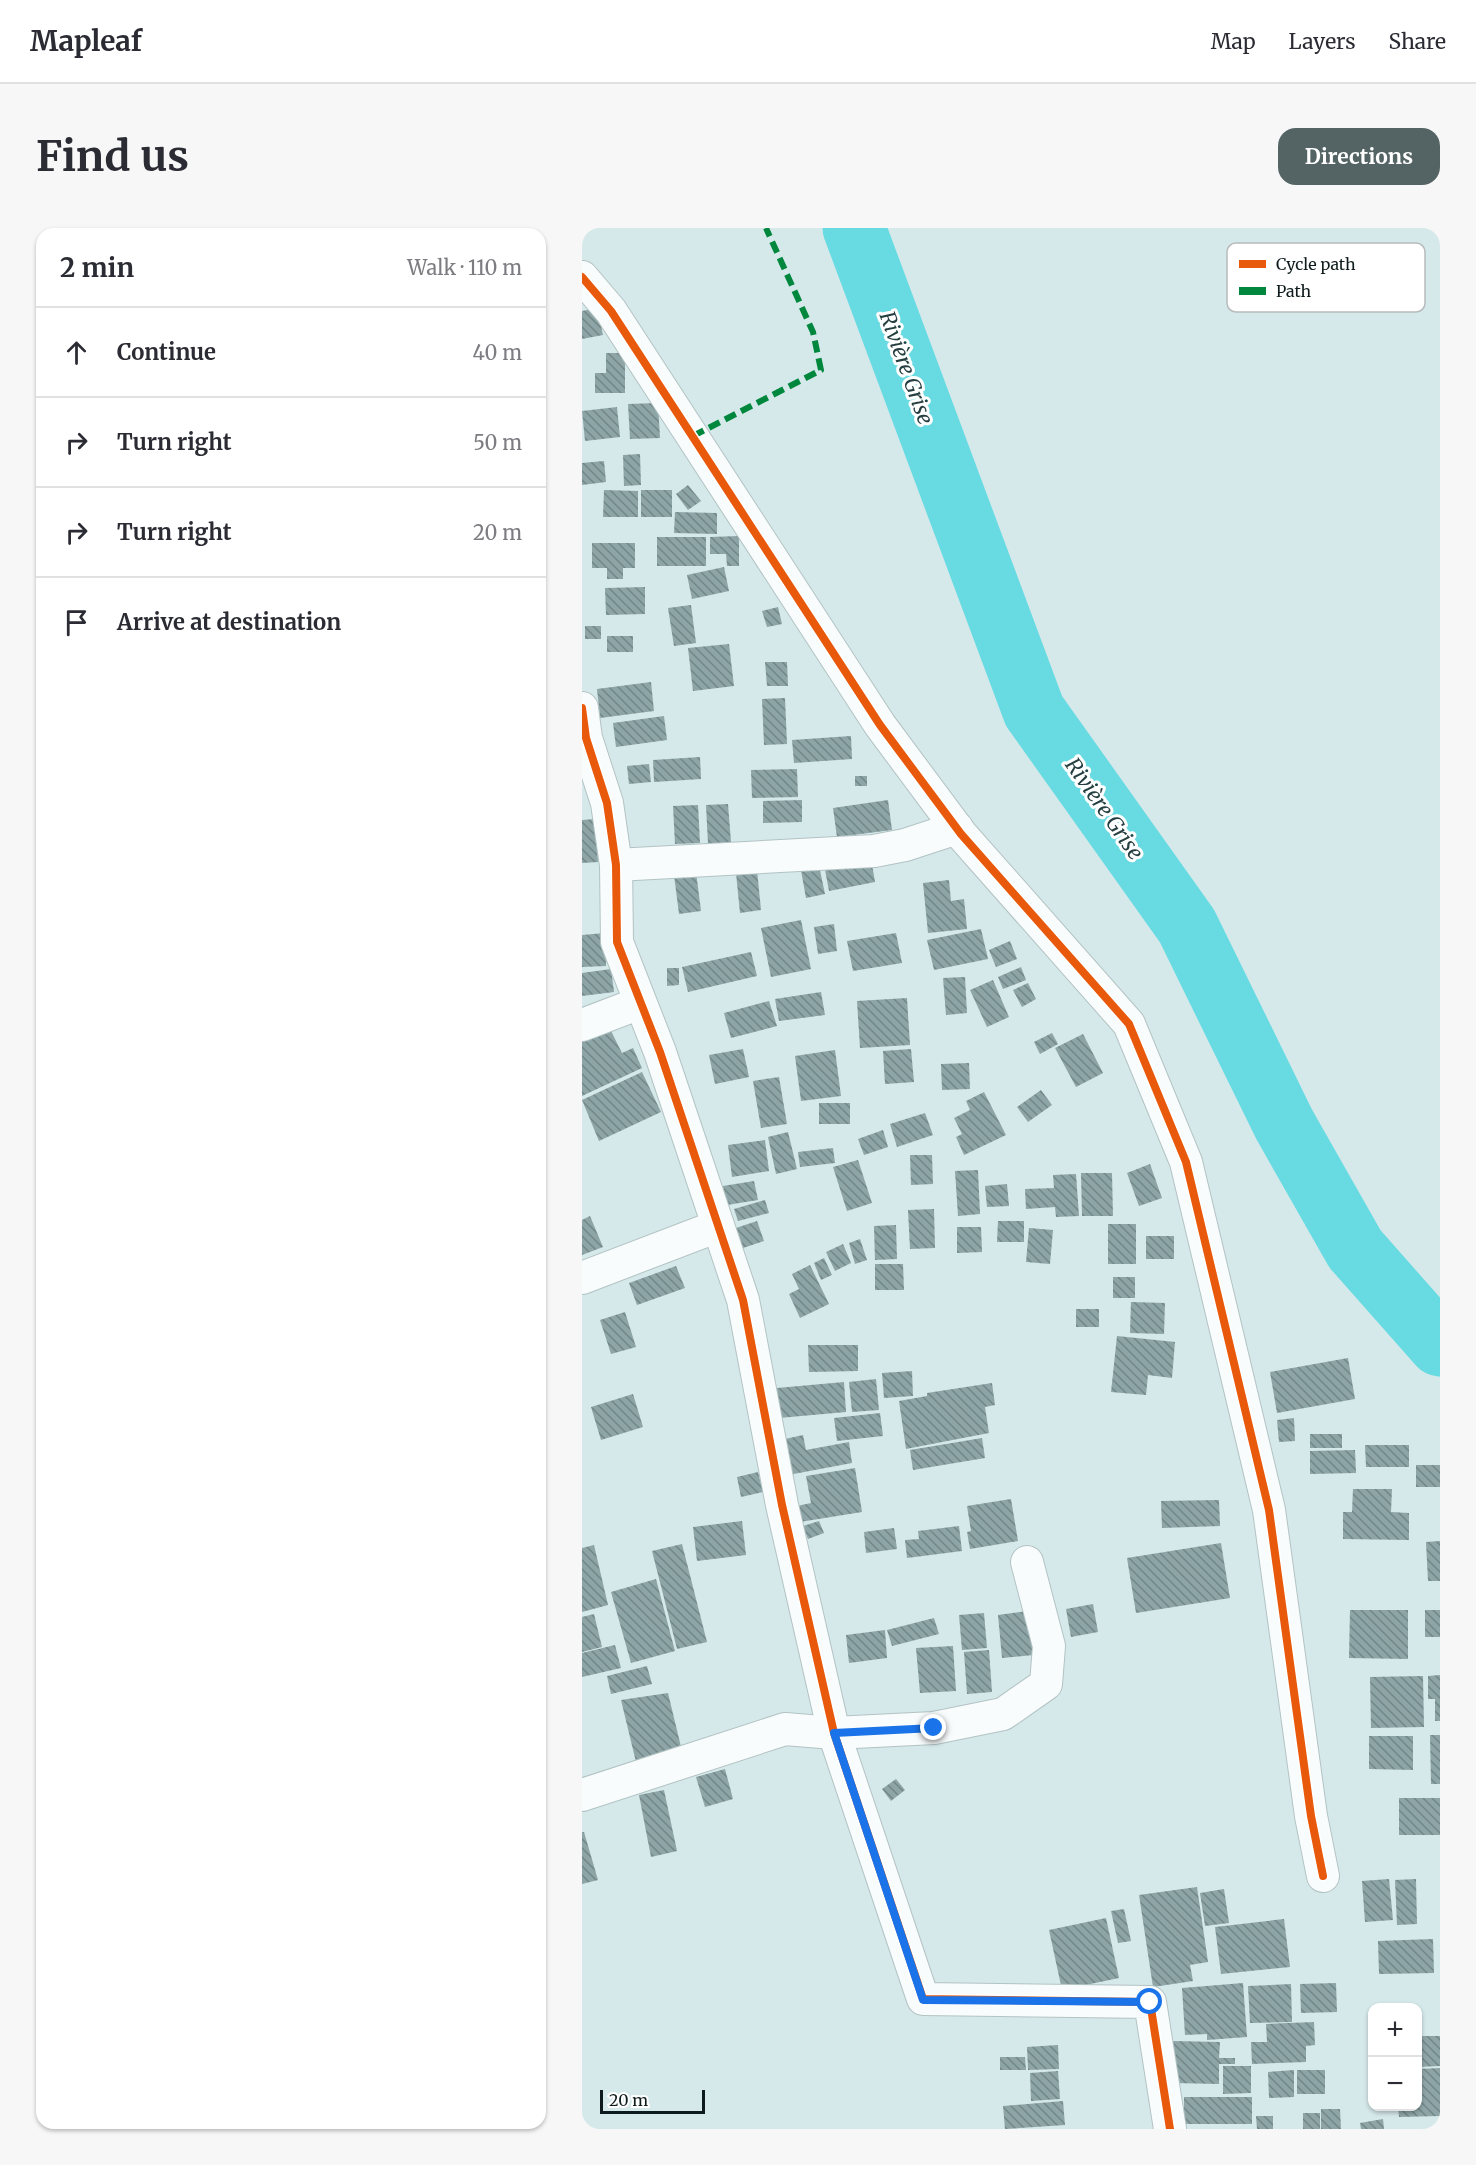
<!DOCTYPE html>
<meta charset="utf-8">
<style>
:root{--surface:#fff;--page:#f7f7f7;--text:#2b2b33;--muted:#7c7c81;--line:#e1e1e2;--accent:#546364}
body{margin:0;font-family:Merriweather,serif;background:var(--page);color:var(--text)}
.controls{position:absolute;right:18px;bottom:18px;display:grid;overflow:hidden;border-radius:12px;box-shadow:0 2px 4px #0004}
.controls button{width:54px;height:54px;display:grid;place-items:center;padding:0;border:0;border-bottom:2px solid var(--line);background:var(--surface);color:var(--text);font:30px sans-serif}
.scale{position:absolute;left:18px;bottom:15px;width:105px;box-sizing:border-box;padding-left:6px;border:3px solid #0e1b1c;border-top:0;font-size:16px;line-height:21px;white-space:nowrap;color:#0e1b1c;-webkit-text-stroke:4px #fff;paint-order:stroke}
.stop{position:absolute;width:18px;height:18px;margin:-14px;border:4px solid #1a73e8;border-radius:50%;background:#fff}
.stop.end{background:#1a73e8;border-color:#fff;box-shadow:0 2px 6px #0008}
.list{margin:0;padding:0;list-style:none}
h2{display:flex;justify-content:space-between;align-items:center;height:78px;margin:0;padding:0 24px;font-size:26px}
h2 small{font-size:20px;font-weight:400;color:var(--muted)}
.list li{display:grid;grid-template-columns:39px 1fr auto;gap:18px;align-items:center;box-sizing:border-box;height:90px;padding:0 24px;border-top:2px solid var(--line)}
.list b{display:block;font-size:22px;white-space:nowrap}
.list em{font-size:20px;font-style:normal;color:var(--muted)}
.icon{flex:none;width:33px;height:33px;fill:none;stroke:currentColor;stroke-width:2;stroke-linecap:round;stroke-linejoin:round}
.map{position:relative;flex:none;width:858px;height:1901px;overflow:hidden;border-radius:18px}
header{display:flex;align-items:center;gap:36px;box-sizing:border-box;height:84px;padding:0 30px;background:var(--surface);border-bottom:2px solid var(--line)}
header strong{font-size:28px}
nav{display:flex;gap:33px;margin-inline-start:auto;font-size:21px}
.intro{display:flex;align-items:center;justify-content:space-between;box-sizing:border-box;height:144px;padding:0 36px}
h1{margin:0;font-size:42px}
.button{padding:15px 27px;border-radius:18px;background:var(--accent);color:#fff;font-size:21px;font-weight:700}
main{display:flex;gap:36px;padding:0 36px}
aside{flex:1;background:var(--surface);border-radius:18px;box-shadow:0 2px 4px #0004}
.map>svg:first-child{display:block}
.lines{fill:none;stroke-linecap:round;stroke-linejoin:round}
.river{stroke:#68dbe2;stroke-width:63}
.building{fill:url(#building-back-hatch)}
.street-casing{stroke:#b3c3c4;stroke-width:34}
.street{stroke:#f9fcfc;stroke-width:32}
.quiet{stroke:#00873e;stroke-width:6;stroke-dasharray:12 6;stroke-linecap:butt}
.cycleway-casing{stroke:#fff;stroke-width:11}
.cycleway{stroke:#e8590c;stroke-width:8}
.route{stroke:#1a73e8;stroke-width:8}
.labels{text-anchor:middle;stroke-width:6;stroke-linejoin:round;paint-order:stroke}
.water-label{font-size:21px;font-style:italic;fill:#253e40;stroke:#fff}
.key{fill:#fff;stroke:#b7bbbb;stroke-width:1.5}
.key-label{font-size:16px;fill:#0e1b1c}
</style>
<header>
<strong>Mapleaf</strong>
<nav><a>Map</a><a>Layers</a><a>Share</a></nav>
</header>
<div class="intro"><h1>Find us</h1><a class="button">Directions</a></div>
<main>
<aside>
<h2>2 min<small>Walk · 110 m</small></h2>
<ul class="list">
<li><svg class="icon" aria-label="ahead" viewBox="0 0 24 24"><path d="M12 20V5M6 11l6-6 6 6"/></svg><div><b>Continue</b></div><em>40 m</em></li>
<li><svg class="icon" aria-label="right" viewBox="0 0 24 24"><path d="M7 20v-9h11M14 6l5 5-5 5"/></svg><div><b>Turn right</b></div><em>50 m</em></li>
<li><svg class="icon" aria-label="right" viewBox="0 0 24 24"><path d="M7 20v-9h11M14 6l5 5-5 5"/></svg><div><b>Turn right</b></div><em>20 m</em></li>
<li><svg class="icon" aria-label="arrive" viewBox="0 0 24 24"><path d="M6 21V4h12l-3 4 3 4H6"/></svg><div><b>Arrive at destination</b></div></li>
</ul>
</aside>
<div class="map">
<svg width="858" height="1901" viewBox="0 0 858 1901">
<defs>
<pattern id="building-back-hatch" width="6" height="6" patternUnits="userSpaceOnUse" patternTransform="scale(1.5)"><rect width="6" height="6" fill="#8ea5a7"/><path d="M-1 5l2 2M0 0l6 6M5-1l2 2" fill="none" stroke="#728687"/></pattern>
</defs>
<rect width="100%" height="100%" fill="#d5e8ea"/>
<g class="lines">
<path class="river" d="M 272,0 L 452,483 L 605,698 L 702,896 L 773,1021 L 858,1117"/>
</g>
<g class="building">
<path d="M 15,80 L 21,107 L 0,111 L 0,83 Z"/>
<path d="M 24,125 L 43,125 L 43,165 L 13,165 L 13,145 L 24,145 Z"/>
<path d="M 76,175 L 78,210 L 48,211 L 46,176 Z"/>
<path d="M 35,179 L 38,209 L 3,213 L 0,183 Z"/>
<path d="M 58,226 L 59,257 L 42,258 L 41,227 Z"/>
<path d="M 22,233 L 24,254 L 0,257 L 0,235 Z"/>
<path d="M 106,257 L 119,273 L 106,282 L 94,266 Z"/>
<path d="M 22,262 L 56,263 L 56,289 L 21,289 Z"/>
<rect x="59" y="262" width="31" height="27"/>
<path d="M 93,284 L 135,285 L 135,306 L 92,305 Z"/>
<path d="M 157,308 L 157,338 L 145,338 L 144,326 L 128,326 L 128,309 Z"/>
<rect x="75" y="309" width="49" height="29"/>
<path d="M 10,315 L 53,315 L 53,340 L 41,340 L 41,351 L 25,351 L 25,340 L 10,340 Z"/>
<path d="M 142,339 L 147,363 L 110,371 L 105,347 Z"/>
<path d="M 63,359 L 63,386 L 24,387 L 23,360 Z"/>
<path d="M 109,377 L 114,415 L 92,418 L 86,380 Z"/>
<path d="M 196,379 L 200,396 L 185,399 L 180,383 Z"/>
<rect x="3" y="398" width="16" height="13"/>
<rect x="25" y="408" width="26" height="16"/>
<path d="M 147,416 L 152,458 L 111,463 L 106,420 Z"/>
<path d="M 183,434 L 205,434 L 206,458 L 185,458 Z"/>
<path d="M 69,454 L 72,483 L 18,490 L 15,461 Z"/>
<path d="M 203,470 L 205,516 L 182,517 L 180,471 Z"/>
<path d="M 82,488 L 85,512 L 34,519 L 31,495 Z"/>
<path d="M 269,508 L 270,531 L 212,535 L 210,512 Z"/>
<path d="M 118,529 L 119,551 L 72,554 L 71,532 Z"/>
<path d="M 67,536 L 69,554 L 47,556 L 45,538 Z"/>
<path d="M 215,541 L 216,569 L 170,570 L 169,542 Z"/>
<rect x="273" y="548" width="12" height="10"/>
<path d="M 220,572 L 220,594 L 181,595 L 181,573 Z"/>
<path d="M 306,572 L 310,602 L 255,609 L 251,580 Z"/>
<path d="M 146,576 L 149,614 L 126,616 L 124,577 Z"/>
<path d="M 116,577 L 118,615 L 93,616 L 91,578 Z"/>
<path d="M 13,591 L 16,634 L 0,635 L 0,592 Z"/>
<path d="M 241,631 L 289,631 L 293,654 L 247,663 Z"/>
<path d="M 236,633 L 243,666 L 224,670 L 218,637 Z"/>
<path d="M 175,642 L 179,682 L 158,685 L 154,645 Z"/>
<path d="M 114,644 L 119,683 L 97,686 L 92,647 Z"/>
<path d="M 367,652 L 369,673 L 382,671 L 385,701 L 346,705 L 341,655 Z"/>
<path d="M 219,692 L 229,741 L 189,749 L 179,700 Z"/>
<path d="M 252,696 L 255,723 L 236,726 L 232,699 Z"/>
<path d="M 399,701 L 406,731 L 352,742 L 345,712 Z"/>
<path d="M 23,705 L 24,738 L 0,739 L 0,707 Z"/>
<path d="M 314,705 L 320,735 L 271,743 L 265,713 Z"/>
<path d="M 428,713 L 435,731 L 414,739 L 407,722 Z"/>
<path d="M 169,724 L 175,748 L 106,764 L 100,739 Z"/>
<path d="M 439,739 L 444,752 L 421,761 L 416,749 Z"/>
<path d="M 85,740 L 97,740 L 97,757 L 85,758 Z"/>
<path d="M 29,741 L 32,764 L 0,768 L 0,745 Z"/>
<path d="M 383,749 L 385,785 L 364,787 L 361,750 Z"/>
<path d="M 411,752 L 427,789 L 405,799 L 388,762 Z"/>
<path d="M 446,755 L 454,771 L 440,779 L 431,762 Z"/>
<path d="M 239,764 L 243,787 L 197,793 L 193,771 Z"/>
<path d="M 325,770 L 328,817 L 278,820 L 275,773 Z"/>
<path d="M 187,773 L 195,798 L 149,810 L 142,785 Z"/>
<path d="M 28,801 L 40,825 L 51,820 L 60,840 L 0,868 L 0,807 Z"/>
<path d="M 470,805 L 476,816 L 458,826 L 452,814 Z"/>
<path d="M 501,806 L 521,845 L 494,859 L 473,820 Z"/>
<path d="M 161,821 L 167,849 L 133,856 L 127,827 Z"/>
<path d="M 329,821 L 332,854 L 303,856 L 301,823 Z"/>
<path d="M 253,822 L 259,868 L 219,873 L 213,828 Z"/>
<path d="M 387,835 L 388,861 L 360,862 L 359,836 Z"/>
<path d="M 60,844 L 79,884 L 17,913 L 0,872 Z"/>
<path d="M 197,849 L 205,896 L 179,900 L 171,853 Z"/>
<path d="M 459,862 L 470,877 L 446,894 L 435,879 Z"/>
<path d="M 402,864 L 424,907 L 382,927 L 374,909 L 380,906 L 372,890 L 388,882 L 384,873 Z"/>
<rect x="237" y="875" width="31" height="21"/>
<path d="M 343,885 L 351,907 L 315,919 L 308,896 Z"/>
<path d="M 301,902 L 306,919 L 282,927 L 276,911 Z"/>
<path d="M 206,904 L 215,941 L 194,946 L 186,909 Z"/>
<path d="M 183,912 L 187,943 L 150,949 L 146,917 Z"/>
<path d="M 251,920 L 253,935 L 218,939 L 216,924 Z"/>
<path d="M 328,927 L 350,927 L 351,956 L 329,957 Z"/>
<path d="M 276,932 L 290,975 L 265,983 L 251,939 Z"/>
<path d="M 568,936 L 580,970 L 557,978 L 545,945 Z"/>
<path d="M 396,942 L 398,986 L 376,988 L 373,943 Z"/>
<path d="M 499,945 L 530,945 L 531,988 L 500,988 Z"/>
<path d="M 494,946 L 497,988 L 474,989 L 473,979 L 444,981 L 443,961 L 472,960 L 471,947 Z"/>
<path d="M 172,953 L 176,972 L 145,977 L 141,958 Z"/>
<path d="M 425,956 L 427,978 L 405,979 L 403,958 Z"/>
<path d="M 183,972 L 187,985 L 156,993 L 152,981 Z"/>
<path d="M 352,981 L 353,1020 L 328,1021 L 326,982 Z"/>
<path d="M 8,988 L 21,1019 L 0,1027 L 0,992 Z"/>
<path d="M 175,993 L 182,1013 L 161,1020 L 154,1000 Z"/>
<path d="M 416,993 L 442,993 L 442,1014 L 415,1014 Z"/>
<rect x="526" y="996" width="28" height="40"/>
<path d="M 314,997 L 315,1031 L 293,1032 L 292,998 Z"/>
<path d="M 375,999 L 399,999 L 400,1024 L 375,1025 Z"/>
<path d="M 447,1000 L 471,1002 L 468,1036 L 444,1034 Z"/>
<rect x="564" y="1008" width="28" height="23"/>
<path d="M 278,1011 L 285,1032 L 273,1036 L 267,1015 Z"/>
<path d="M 261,1016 L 269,1035 L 253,1043 L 244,1024 Z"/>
<path d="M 242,1030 L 250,1047 L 239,1052 L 232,1035 Z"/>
<path d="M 293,1036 L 321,1036 L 322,1062 L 293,1062 Z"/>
<path d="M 228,1037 L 247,1076 L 218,1090 L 207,1066 L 217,1061 L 210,1046 Z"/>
<path d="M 94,1038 L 103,1060 L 55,1077 L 47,1055 Z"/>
<rect x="531" y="1049" width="22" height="21"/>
<path d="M 549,1074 L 583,1075 L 582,1106 L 548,1105 Z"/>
<rect x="494" y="1081" width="23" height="18"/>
<path d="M 43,1084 L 54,1119 L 29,1126 L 18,1092 Z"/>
<path d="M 535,1108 L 593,1114 L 590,1150 L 566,1147 L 564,1167 L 529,1164 Z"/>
<path d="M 226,1117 L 276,1117 L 276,1143 L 227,1144 Z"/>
<path d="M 766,1130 L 773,1171 L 695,1185 L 688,1144 Z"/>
<path d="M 330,1143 L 331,1168 L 302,1170 L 300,1145 Z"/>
<path d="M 294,1151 L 297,1182 L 270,1184 L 267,1154 Z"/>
<path d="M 262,1154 L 264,1184 L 197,1190 L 195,1160 Z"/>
<path d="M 410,1155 L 413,1177 L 403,1179 L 407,1205 L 324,1221 L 317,1173 L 345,1168 L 345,1165 Z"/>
<path d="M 51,1166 L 61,1199 L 19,1212 L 9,1179 Z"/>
<path d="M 298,1185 L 301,1208 L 255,1213 L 252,1190 Z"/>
<path d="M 712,1190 L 713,1213 L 697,1214 L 695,1192 Z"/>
<rect x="728" y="1206" width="32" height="14"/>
<path d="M 221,1207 L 224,1222 L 267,1214 L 270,1235 L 201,1248 L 194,1213 Z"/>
<path d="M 400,1210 L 403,1230 L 331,1242 L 328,1222 Z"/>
<path d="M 783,1217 L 827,1217 L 827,1239 L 784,1239 Z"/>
<path d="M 773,1222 L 774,1245 L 728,1246 L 728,1223 Z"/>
<rect x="834" y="1237" width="24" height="22"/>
<path d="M 273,1240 L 280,1284 L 218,1294 L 215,1278 L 229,1275 L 224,1248 Z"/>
<path d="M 176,1244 L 181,1264 L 159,1269 L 155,1249 Z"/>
<path d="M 771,1261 L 810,1261 L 809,1284 L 827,1285 L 827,1312 L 761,1311 L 761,1284 L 770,1284 Z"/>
<path d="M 429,1271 L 436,1313 L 388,1321 L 385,1304 L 389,1303 L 385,1278 Z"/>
<path d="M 637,1272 L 638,1298 L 580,1300 L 579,1273 Z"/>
<path d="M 160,1293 L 164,1327 L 115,1333 L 111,1299 Z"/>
<path d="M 237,1293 L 242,1305 L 226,1311 L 221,1298 Z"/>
<path d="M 377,1298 L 380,1323 L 325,1330 L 323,1312 L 337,1311 L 336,1303 Z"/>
<path d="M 312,1300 L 315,1321 L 284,1325 L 282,1304 Z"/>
<path d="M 858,1313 L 858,1353 L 846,1353 L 844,1314 Z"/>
<path d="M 639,1315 L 648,1370 L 554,1385 L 545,1330 Z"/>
<path d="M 100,1316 L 125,1414 L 95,1421 L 70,1323 Z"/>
<path d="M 12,1317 L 26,1377 L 0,1384 L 0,1320 Z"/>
<path d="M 74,1351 L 93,1423 L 49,1435 L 29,1364 Z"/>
<path d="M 511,1376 L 516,1404 L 489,1409 L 484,1381 Z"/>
<path d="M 768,1382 L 826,1382 L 826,1431 L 767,1430 Z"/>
<rect x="843" y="1382" width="15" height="27"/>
<path d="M 446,1383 L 451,1427 L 420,1430 L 416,1387 Z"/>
<path d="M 402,1385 L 405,1420 L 380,1422 L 377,1387 Z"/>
<path d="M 12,1386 L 20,1419 L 0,1424 L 0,1389 Z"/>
<path d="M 352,1390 L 357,1406 L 310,1418 L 305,1402 Z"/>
<path d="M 303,1402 L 305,1430 L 267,1435 L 264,1407 Z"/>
<path d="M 33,1417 L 39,1440 L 0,1449 L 0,1425 Z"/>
<path d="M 371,1418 L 374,1463 L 338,1465 L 334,1420 Z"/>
<path d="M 407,1422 L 410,1464 L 385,1466 L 382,1424 Z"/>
<path d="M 65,1438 L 70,1456 L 29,1466 L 25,1448 Z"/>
<path d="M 858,1447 L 858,1493 L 853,1493 L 853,1471 L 846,1471 L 846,1448 Z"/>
<path d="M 841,1448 L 842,1499 L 789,1500 L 788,1449 Z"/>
<path d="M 86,1465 L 100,1523 L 54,1534 L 39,1472 Z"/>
<path d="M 848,1507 L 858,1507 L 858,1556 L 849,1556 Z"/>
<path d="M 787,1508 L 831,1508 L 831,1542 L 787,1541 Z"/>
<path d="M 143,1541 L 151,1571 L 123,1579 L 114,1549 Z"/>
<path d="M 314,1551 L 323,1562 L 309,1573 L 300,1561 Z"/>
<path d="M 82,1562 L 95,1623 L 69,1629 L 57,1567 Z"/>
<rect x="817" y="1570" width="41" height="37"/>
<path d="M 0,1604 L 2,1604 L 16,1652 L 0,1656 Z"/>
<path d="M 807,1651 L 811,1692 L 783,1694 L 780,1653 Z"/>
<path d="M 834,1651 L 835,1696 L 815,1697 L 813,1652 Z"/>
<path d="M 615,1659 L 626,1734 L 608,1737 L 611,1753 L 571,1759 L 557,1667 Z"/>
<path d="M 642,1661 L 647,1695 L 623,1698 L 618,1665 Z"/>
<path d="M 542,1681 L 549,1713 L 536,1715 L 529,1683 Z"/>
<path d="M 524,1690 L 537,1750 L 480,1762 L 467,1702 Z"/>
<path d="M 702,1691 L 708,1739 L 639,1746 L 633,1699 Z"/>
<path d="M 851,1711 L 852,1745 L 797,1746 L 796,1713 Z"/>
<path d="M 661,1755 L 665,1809 L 625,1812 L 625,1806 L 603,1807 L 600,1760 Z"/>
<path d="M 754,1755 L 755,1784 L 719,1785 L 718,1756 Z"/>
<path d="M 709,1756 L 710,1794 L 668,1795 L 666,1758 Z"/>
<path d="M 732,1794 L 733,1817 L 724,1818 L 724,1834 L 670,1836 L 669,1814 L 685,1814 L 684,1796 Z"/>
<path d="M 836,1808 L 858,1808 L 858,1838 L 836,1839 Z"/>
<path d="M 591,1813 L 638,1814 L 637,1830 L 653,1830 L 653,1836 L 637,1836 L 637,1856 L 590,1855 Z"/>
<path d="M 476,1817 L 477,1841 L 446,1842 L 445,1819 Z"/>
<path d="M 418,1829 L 443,1829 L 444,1842 L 418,1842 Z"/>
<path d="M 641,1838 L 669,1838 L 669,1865 L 641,1866 Z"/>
<path d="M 858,1840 L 858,1888 L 817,1889 L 816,1878 L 836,1878 L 836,1841 Z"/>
<path d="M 712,1842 L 712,1869 L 687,1870 L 686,1844 Z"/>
<rect x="715" y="1842" width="28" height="24"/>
<path d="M 476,1843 L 478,1871 L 449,1873 L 448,1845 Z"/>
<rect x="602" y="1869" width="68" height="27"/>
<path d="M 481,1873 L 483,1897 L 423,1901 L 421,1878 Z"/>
<path d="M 739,1881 L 758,1881 L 759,1901 L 739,1901 Z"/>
<rect x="721" y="1885" width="17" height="16"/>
<path d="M 674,1888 L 691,1888 L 691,1901 L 675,1901 Z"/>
<path d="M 801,1891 L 802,1901 L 779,1901 L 778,1895 Z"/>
</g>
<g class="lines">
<g class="street-casing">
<g id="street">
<path d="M 0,49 L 29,83 L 298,497 L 379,606 L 547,796 L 604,934 L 687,1282 L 729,1588 L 741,1648"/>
<path d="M 0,480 L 4,510 L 25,575 L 34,637 L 35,714 L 78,824 L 161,1072 L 200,1277 L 252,1505 L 341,1771 L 568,1774 L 588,1901"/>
<path d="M 34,637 L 292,623 L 323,617 L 375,600"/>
<path d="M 0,797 L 58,775"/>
<path d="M 0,1050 L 136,998"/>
<path d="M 0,1567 L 203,1501 L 252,1505 L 352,1500 L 421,1486 L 464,1456 L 467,1418 L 445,1334"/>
</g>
</g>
<use href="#street" class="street"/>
<path class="quiet" d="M 111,208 L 239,142 L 231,104 L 184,0"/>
<g class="cycleway-casing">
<g id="cycleway">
<path d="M 0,49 L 29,83 L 298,497 L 379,606 L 547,796 L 604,934 L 687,1282 L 729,1588 L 741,1648"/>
<path d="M 0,480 L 4,510 L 25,575 L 34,637 L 35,714 L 78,824 L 161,1072 L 200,1277 L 252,1505 L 341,1771 L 568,1774 L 588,1901"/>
</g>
</g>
<use href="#cycleway" class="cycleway"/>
</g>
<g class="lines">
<path class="route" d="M 352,1500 L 252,1505 L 341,1772 L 568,1774"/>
</g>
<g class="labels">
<g class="water-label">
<text transform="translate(324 140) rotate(70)" y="7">Rivière Grise</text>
<text transform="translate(522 581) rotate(55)" y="7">Rivière Grise</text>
</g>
</g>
<rect x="645" y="15" width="198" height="69" rx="9" class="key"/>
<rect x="657" y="32" width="27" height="8" fill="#e8590c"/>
<rect x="657" y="59" width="27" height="8" fill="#00873e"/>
<g class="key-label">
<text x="694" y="42">Cycle path</text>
<text x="694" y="69">Path</text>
</g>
</svg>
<div class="controls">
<button>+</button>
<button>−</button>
</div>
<div class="scale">20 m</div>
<div class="stop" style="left:568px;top:1774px"></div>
<div class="stop end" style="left:352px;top:1500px"></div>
</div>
</main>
